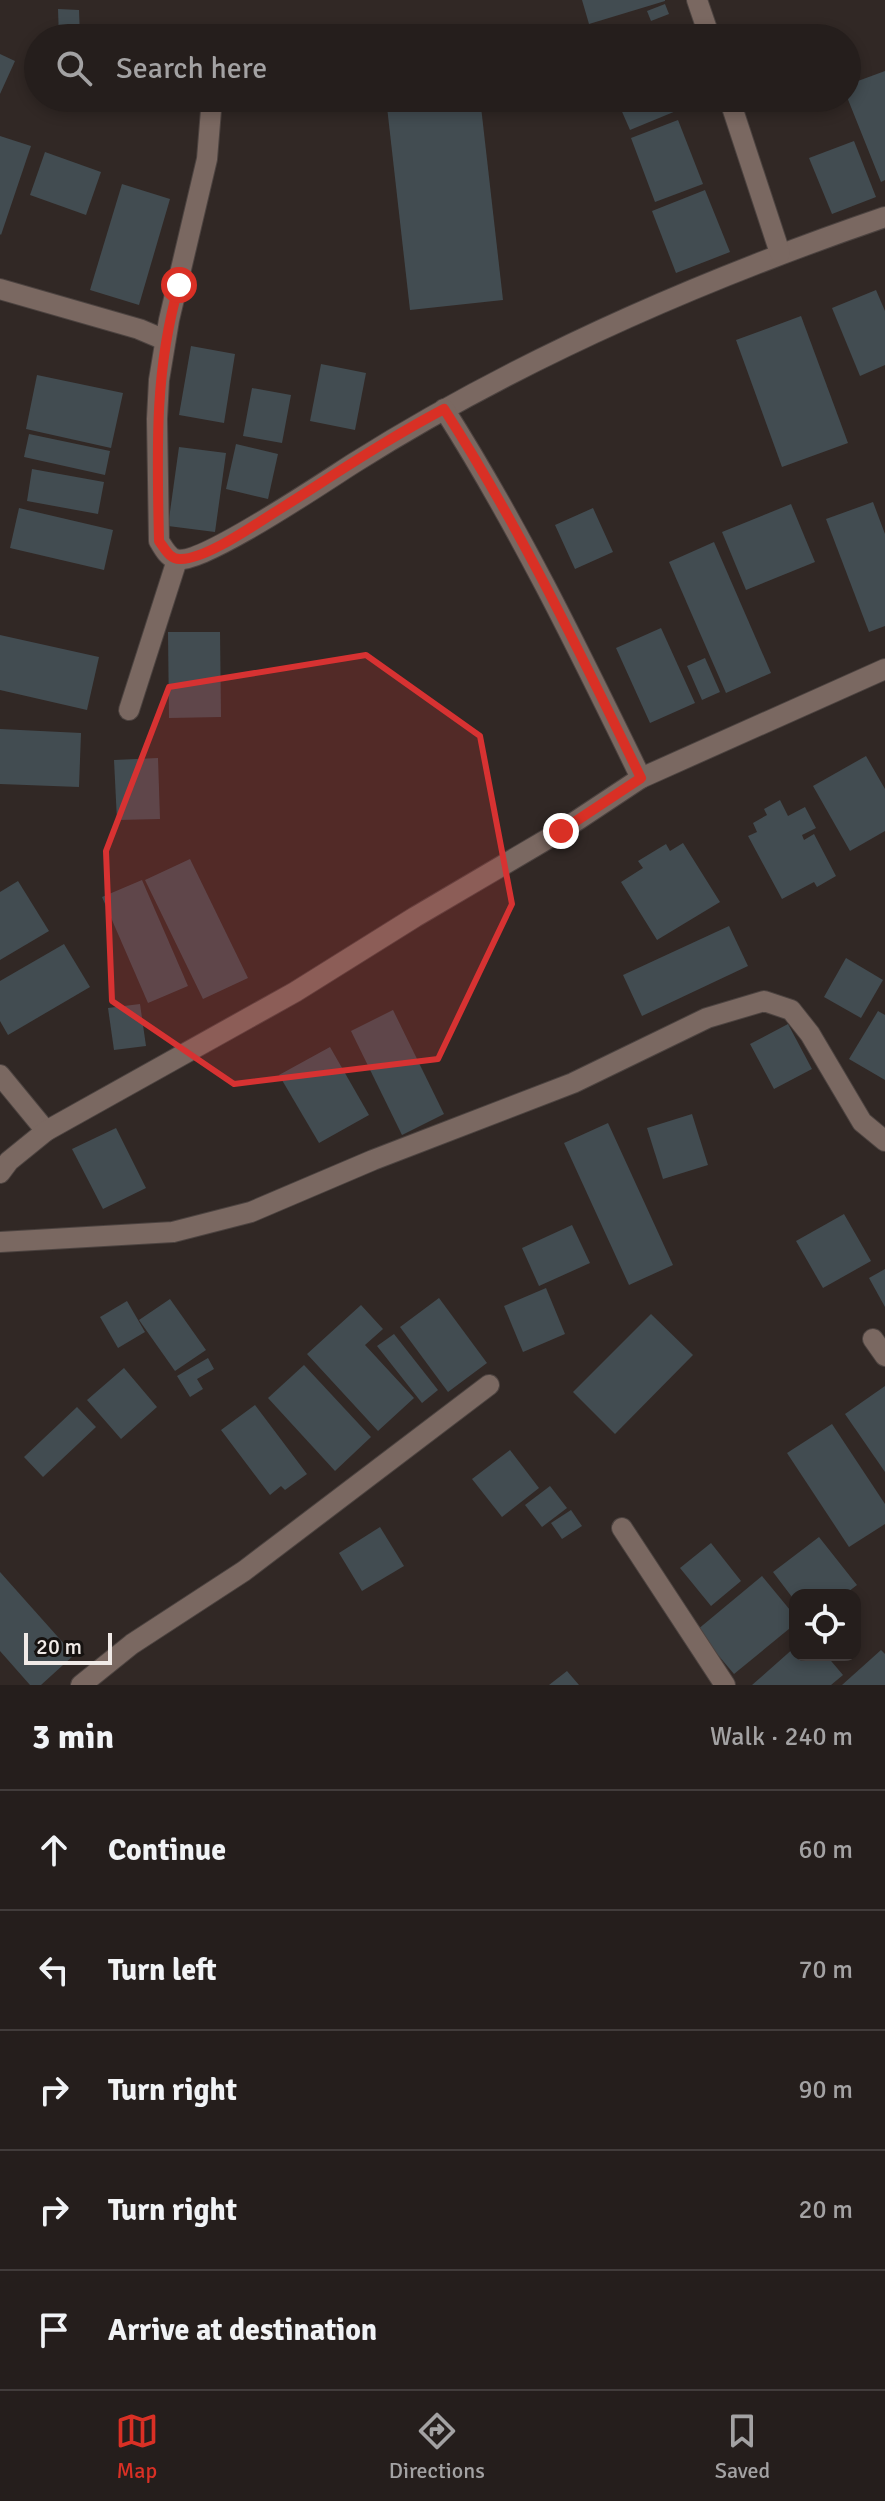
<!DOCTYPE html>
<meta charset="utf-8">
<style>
:root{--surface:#251e1c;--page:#312b29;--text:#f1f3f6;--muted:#a3a2a3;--line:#423c3b;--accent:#d93025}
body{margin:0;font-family:Signika,sans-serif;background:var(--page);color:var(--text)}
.controls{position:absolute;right:24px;bottom:24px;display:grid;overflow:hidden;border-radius:16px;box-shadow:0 4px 12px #0003}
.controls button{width:72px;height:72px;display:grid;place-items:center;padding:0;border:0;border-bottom:2px solid var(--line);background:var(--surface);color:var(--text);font:40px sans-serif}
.scale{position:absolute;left:24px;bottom:20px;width:88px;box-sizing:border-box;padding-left:8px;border:4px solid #f0eae7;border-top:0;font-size:22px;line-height:28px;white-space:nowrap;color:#f0eae7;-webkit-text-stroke:6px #161210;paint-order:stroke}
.stop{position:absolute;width:24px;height:24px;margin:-18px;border:6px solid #d93025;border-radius:50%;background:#fff}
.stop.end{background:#d93025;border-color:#fff;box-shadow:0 2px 8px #0008}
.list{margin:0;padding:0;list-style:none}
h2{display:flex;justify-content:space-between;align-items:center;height:104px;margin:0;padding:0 32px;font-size:34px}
h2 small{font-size:26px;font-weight:400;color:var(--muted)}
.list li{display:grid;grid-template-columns:52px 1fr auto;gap:24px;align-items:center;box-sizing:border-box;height:120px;padding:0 32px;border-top:2px solid var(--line)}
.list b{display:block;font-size:30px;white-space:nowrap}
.list em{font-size:26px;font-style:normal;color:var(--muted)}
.icon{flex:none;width:44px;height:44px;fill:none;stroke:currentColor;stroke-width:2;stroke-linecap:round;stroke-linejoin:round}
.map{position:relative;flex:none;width:885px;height:1685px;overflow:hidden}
.search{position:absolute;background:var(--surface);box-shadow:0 4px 12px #0003;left:24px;right:24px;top:24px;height:88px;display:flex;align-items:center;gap:20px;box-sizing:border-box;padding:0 28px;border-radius:44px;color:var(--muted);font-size:30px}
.sheet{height:704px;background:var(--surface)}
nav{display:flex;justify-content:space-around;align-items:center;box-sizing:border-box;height:112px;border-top:2px solid var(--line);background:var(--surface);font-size:22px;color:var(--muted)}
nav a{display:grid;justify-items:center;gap:4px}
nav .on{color:var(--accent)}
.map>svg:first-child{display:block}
.building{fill:#424c51}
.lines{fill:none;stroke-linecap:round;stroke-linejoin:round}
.minor-casing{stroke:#4c4340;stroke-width:22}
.minor{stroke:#7a6861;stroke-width:20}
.route{stroke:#d93025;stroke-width:10}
.marked{fill:#d73232;fill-opacity:0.2;stroke:#d73232;stroke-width:6;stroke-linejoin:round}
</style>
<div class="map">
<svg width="885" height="1685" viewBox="0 0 885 1685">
<rect width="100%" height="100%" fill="#312825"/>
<g class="building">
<path d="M 582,0 L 665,0 L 665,1 L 589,24 Z"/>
<path d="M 665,4 L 669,14 L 651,21 L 647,11 Z"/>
<path d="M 58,9 L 79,10 L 80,38 L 59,38 Z"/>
<path d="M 339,27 L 340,38 L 307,38 L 306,31 Z"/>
<path d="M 0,54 L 15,61 L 0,94 Z"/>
<path d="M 885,71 L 885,180 L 881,182 L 847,97 L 847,85 Z"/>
<path d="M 386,98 L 480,98 L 503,300 L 410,310 Z"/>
<path d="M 616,98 L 670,98 L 676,111 L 630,130 Z"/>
<path d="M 678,120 L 703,184 L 655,202 L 631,138 Z"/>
<path d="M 0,136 L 31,146 L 1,235 L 0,234 Z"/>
<path d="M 854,141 L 876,197 L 832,214 L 809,158 Z"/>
<path d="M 45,152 L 101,172 L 86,215 L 30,195 Z"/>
<path d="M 122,184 L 170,199 L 139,305 L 90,290 Z"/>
<path d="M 705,190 L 730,252 L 676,273 L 652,211 Z"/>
<path d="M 876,290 L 885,311 L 885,365 L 860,376 L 832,308 Z"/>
<path d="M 801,316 L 848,443 L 782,467 L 736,340 Z"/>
<path d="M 191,346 L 235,354 L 224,423 L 179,415 Z"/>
<path d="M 321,364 L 366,373 L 355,430 L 310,421 Z"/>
<path d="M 37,375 L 123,393 L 111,448 L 26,429 Z"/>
<path d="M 252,388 L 291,395 L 282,443 L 243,436 Z"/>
<path d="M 29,434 L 110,451 L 105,475 L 24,457 Z"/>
<path d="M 236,444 L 278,454 L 268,499 L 226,489 Z"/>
<path d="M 179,447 L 226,453 L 215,532 L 168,526 Z"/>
<path d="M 32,469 L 104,482 L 98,514 L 27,501 Z"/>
<path d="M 873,502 L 885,534 L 885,626 L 869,632 L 826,519 Z"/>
<path d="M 791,504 L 815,562 L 746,590 L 722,532 Z"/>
<path d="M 19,508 L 113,530 L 104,570 L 10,548 Z"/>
<path d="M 593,508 L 613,552 L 575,569 L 555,525 Z"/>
<path d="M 714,542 L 771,673 L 726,693 L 669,562 Z"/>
<path d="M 661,628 L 695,703 L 650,723 L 616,648 Z"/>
<path d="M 168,632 L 220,632 L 221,717 L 169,718 Z"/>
<path d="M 0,635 L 99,657 L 87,710 L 0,690 Z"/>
<path d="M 705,658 L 720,692 L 702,700 L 687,666 Z"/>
<path d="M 0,729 L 81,733 L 79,787 L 0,784 Z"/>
<path d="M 866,756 L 885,789 L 885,831 L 850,851 L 813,786 Z"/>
<path d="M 158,758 L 160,819 L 117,820 L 114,760 Z"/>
<path d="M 780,800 L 788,816 L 805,807 L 816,828 L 802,835 L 804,840 L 814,834 L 836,876 L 817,887 L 814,882 L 782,899 L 748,836 L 757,832 L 753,823 L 767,815 L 764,809 Z"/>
<path d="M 683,843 L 720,902 L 657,940 L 621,882 L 643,868 L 638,861 L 666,844 L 670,851 Z"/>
<path d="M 190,859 L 248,978 L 203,999 L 145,880 Z"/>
<path d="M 142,880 L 188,986 L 148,1003 L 102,897 Z"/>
<path d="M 18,881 L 49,931 L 0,960 L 0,892 Z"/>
<path d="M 729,926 L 748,966 L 642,1016 L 623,975 Z"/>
<path d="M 64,944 L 90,987 L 8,1035 L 0,1021 L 0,981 Z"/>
<path d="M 846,958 L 883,980 L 861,1018 L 824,997 Z"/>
<path d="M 140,1004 L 146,1046 L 114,1050 L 108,1008 Z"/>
<path d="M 393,1010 L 444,1114 L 402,1135 L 351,1031 Z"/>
<path d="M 878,1011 L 885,1015 L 885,1080 L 849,1059 Z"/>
<path d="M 788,1024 L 812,1069 L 774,1089 L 750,1044 Z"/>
<path d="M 330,1047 L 369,1115 L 319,1143 L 279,1075 Z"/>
<path d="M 692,1114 L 708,1165 L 663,1179 L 647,1128 Z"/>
<path d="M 608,1123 L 673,1265 L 629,1285 L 564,1143 Z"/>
<path d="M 116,1128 L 146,1188 L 103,1209 L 72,1149 Z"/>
<path d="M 844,1214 L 871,1261 L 823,1288 L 796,1241 Z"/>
<path d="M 572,1225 L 590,1263 L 539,1286 L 522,1248 Z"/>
<path d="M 885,1269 L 885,1307 L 869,1278 Z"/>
<path d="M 546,1288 L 565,1334 L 523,1352 L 504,1306 Z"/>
<path d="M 439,1298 L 487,1363 L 448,1392 L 400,1327 Z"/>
<path d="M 170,1299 L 206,1350 L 175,1371 L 139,1320 Z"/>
<path d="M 127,1301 L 145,1332 L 118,1348 L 100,1317 Z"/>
<path d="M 361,1305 L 383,1329 L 365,1345 L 414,1398 L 378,1431 L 307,1354 Z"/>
<path d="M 651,1314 L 693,1355 L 615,1434 L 573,1392 Z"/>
<path d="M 394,1334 L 438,1390 L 422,1403 L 377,1346 Z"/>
<path d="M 208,1358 L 214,1369 L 197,1379 L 203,1389 L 190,1397 L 177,1376 Z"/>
<path d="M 304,1365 L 371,1437 L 335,1471 L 268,1398 Z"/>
<path d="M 124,1368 L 157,1407 L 121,1439 L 87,1400 Z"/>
<path d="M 885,1386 L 885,1472 L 845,1414 Z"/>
<path d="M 255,1405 L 307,1474 L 285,1490 L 281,1486 L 270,1495 L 221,1430 Z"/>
<path d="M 77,1407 L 96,1427 L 43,1477 L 24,1457 Z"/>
<path d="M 832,1424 L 885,1504 L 885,1524 L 849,1547 L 787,1453 Z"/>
<path d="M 510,1450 L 539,1488 L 502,1517 L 472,1479 Z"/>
<path d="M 550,1486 L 567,1508 L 542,1527 L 525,1505 Z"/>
<path d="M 571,1510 L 582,1526 L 562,1539 L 551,1523 Z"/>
<path d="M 380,1527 L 404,1566 L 362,1591 L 339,1553 Z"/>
<path d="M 819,1537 L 857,1585 L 844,1595 L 795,1595 L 795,1601 L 773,1572 Z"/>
<path d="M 711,1543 L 741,1581 L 711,1606 L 680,1568 Z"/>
<path d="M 0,1572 L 74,1655 L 41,1685 L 30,1685 L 0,1651 Z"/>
<path d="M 762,1576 L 795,1616 L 795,1624 L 734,1674 L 697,1630 Z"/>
<path d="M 795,1647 L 795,1655 L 826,1655 L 843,1675 L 831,1685 L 752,1685 Z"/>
<path d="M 881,1650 L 885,1654 L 885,1685 L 842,1685 Z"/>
<path d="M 567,1671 L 579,1685 L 549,1685 Z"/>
</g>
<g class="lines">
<g class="minor-casing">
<g id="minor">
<path d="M 697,0 L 710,38"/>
<path d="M 212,98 L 207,159 L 169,320 L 159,380 L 157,419 L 159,541 C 163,547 167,556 175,559 C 199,567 327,480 354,463 C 519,359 701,280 885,217"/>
<path d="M 729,98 L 780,253"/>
<path d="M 0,289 L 139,329 L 165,340"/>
<path d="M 444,409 C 519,527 580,653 641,778"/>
<path d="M 129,710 L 177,560"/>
<path d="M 0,1075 L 46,1131"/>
<path d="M 0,1173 L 9,1161 L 46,1131 L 295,992 L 415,917 L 561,831 L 641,778 L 885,669"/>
<path d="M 0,1242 L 173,1232 L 251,1212 L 373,1160 L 573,1083 L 707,1018 L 764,1001 L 791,1010 L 810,1034 L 862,1122 L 885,1141"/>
<path d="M 873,1339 L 885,1356"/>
<path d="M 622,1528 L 725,1685"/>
<path d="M 81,1685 L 132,1644 L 244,1571 L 489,1385"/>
</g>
</g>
<use href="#minor" class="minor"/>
</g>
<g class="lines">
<path class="route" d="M 179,285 C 154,371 157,452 159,541 C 165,549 170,560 181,559 C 207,559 257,523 280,509 C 334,475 387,439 444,409 C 520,527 580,653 641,778 L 561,831"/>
</g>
<path class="marked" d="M 366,655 L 480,736 L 512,904 L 438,1059 L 234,1084 L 112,1001 L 106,851 L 169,687 Z"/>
</svg>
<div class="controls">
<button><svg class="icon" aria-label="locate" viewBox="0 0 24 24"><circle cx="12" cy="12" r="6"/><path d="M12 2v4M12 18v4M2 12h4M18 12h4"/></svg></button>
</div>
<div class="scale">20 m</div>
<div class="stop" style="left:179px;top:285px"></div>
<div class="stop end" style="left:561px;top:831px"></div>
<div class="search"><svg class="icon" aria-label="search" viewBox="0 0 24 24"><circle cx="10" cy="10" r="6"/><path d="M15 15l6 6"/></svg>Search here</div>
</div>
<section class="sheet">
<h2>3 min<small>Walk · 240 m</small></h2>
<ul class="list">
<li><svg class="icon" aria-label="ahead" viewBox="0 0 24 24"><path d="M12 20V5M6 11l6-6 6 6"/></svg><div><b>Continue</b></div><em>60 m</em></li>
<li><svg class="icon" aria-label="left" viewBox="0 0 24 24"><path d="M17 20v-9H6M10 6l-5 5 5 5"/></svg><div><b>Turn left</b></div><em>70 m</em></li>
<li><svg class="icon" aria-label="right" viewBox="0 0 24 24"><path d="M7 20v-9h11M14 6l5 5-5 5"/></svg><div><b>Turn right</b></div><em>90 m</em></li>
<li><svg class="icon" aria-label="right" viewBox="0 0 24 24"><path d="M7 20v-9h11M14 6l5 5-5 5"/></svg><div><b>Turn right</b></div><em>20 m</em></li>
<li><svg class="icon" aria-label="arrive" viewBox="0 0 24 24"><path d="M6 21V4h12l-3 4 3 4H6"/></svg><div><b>Arrive at destination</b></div></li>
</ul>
</section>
<nav>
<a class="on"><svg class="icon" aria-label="map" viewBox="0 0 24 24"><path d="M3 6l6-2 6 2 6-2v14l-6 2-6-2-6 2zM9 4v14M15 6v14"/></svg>Map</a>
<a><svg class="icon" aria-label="directions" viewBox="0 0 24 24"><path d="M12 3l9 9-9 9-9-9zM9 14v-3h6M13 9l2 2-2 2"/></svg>Directions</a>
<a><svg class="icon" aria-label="saved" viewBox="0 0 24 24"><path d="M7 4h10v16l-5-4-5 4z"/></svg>Saved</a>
</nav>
